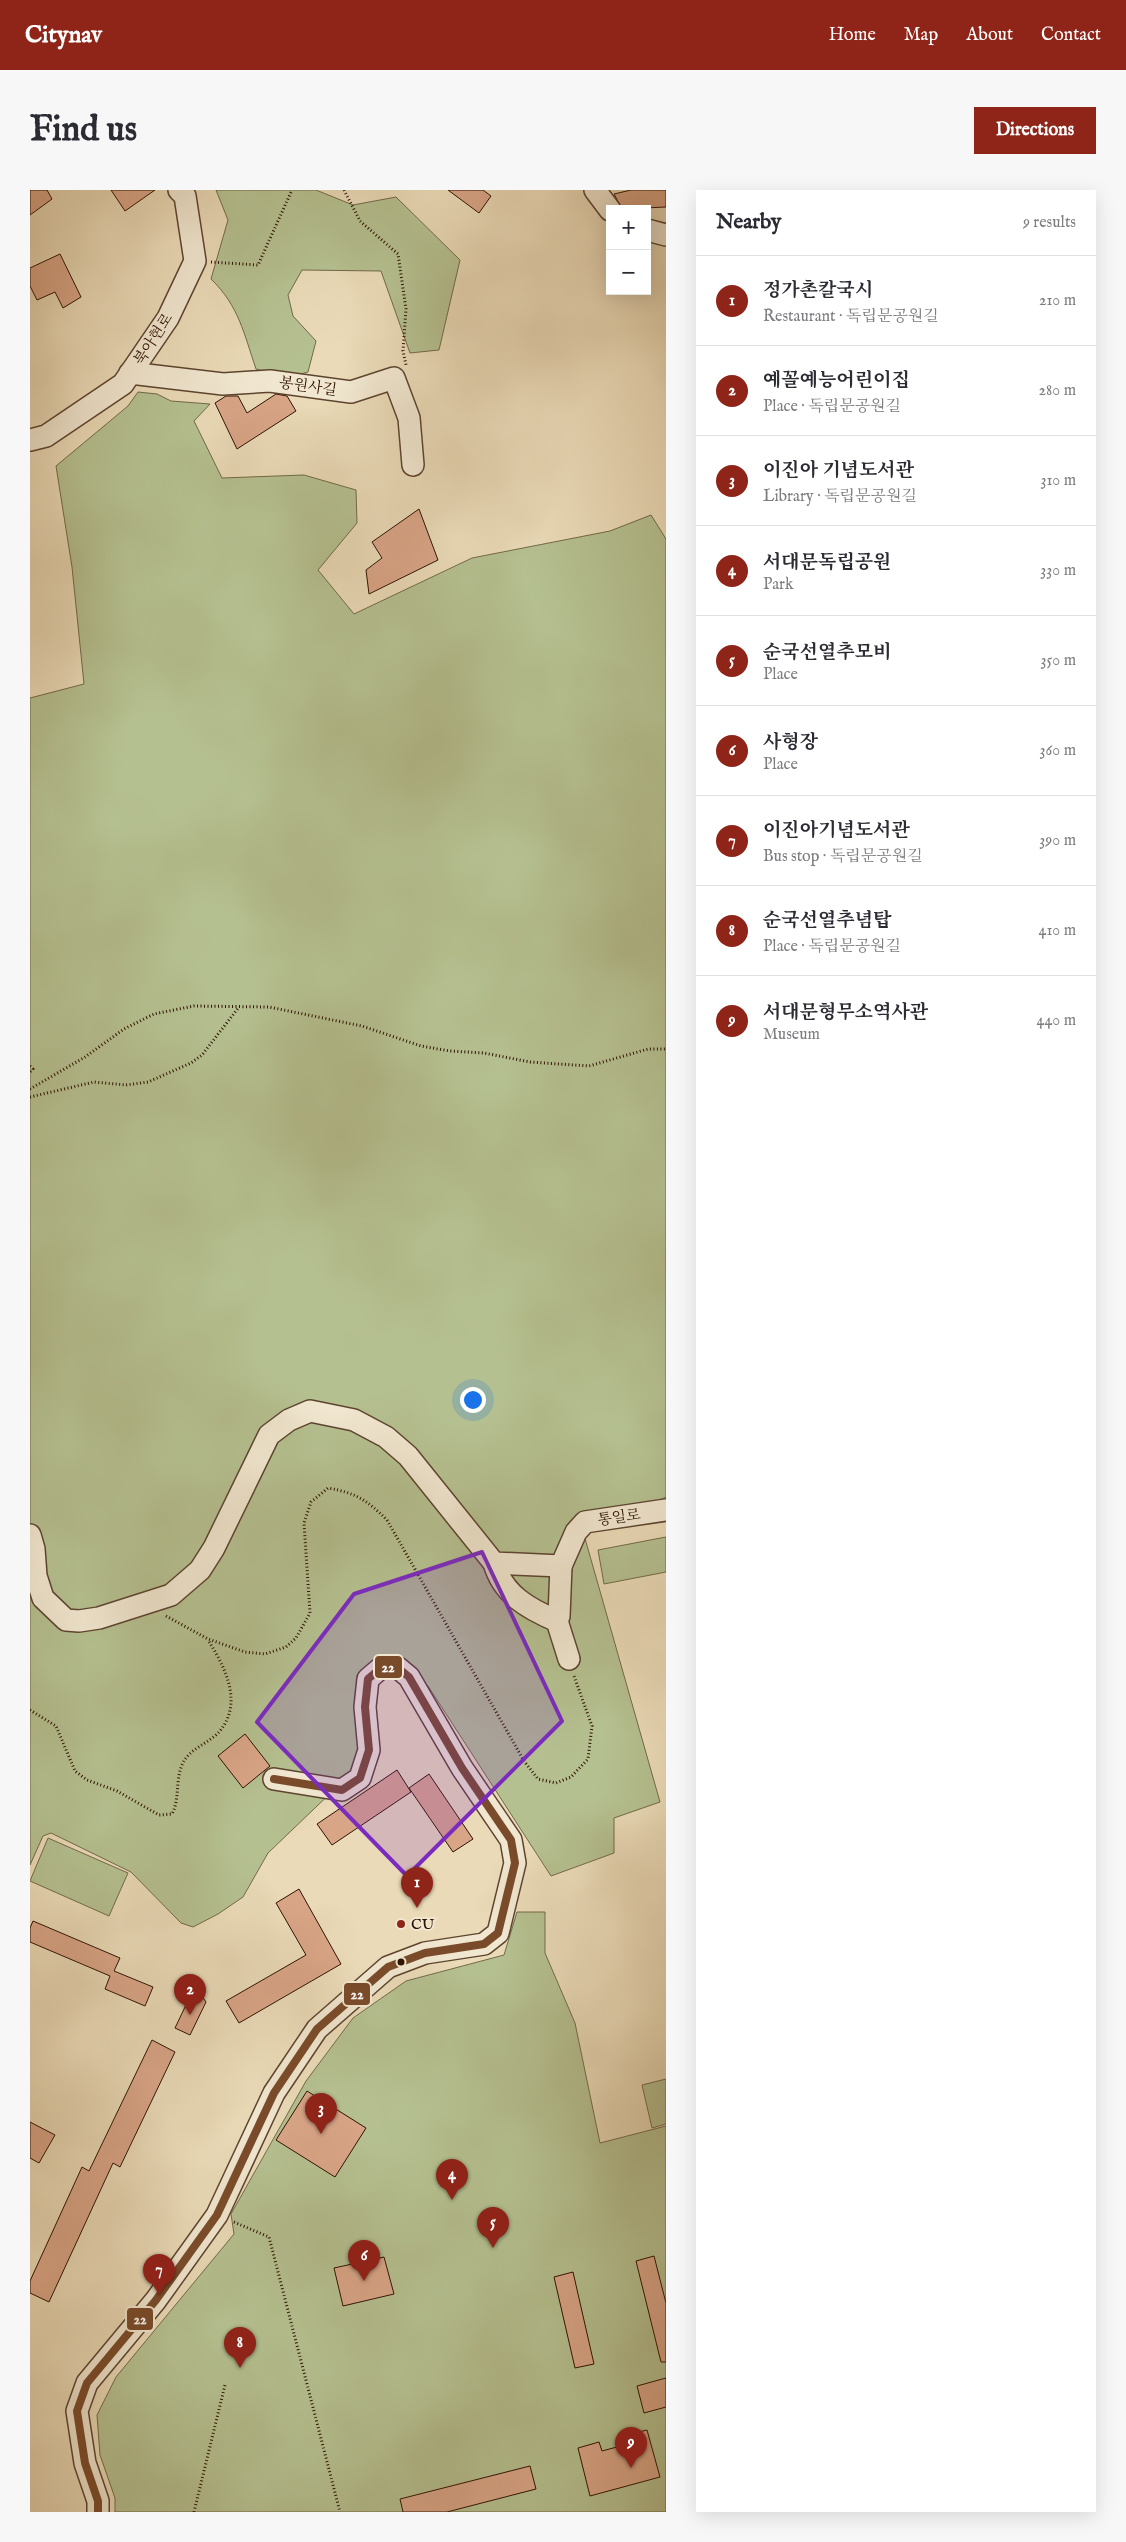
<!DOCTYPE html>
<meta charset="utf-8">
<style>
:root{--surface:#fff;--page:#f7f7f7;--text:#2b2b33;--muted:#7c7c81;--line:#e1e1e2;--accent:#8f2418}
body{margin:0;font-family:"IM FELL English","Noto Serif KR",serif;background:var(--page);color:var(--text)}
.controls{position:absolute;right:15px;top:15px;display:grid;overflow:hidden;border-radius:0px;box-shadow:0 5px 20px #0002}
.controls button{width:45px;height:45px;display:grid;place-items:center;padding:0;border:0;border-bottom:1px solid var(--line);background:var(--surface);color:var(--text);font:25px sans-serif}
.you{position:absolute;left:442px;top:1209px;width:18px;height:18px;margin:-12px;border:4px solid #fff;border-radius:50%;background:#1a73e8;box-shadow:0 0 0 8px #1a73e833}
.badge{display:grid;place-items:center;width:32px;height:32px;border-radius:50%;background:var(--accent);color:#fff;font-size:16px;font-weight:700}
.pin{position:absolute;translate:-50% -41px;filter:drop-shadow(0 1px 2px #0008)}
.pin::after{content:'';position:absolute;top:26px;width:18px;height:15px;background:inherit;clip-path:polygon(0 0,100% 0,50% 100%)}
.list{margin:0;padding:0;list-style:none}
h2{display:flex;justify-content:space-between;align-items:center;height:65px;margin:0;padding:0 20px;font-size:21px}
h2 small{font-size:16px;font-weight:400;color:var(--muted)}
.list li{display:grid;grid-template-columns:32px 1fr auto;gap:15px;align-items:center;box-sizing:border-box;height:90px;padding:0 20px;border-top:1px solid var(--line)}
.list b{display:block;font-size:19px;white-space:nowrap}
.list p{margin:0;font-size:16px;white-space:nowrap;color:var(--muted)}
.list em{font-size:16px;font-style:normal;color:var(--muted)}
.map{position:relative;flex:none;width:636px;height:2322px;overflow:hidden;border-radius:0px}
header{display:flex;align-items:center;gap:30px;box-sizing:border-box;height:70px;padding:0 25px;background:var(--accent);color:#fff}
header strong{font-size:24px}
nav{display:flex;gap:28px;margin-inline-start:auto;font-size:18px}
.intro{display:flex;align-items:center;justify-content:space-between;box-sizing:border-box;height:120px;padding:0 30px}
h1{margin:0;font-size:35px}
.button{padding:12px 22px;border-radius:0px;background:var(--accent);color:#fff;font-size:18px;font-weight:700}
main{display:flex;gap:30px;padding:0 30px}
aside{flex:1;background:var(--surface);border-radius:0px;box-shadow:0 5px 20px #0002}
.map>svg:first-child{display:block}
.green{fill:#b5c090;stroke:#726949}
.building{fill:#d9a587;stroke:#2e1202}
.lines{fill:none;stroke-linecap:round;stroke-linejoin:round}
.minor-casing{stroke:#5d442f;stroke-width:24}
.path{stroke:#2e1202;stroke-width:3;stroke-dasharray:1 2.5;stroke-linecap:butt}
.minor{stroke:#f1e7d0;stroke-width:21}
.bus-1-casing{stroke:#f1e7d0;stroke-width:11}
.bus-1{stroke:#7a4b2a;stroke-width:8}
.marked{fill:#7b2cbf;fill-opacity:0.2;stroke:#7b2cbf;stroke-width:4;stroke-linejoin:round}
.poi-dot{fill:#8f2418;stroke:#f1e7d0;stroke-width:2}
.bus-dot{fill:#2e1202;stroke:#f1e7d0;stroke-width:2}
.labels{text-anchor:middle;stroke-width:4;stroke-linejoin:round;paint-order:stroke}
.street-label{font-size:15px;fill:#2e1202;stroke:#f1e7d0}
.poi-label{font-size:15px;fill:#2e1202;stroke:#f1e7d0;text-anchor:start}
.line-badge{stroke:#f1e7d0;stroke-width:2}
.badge-label{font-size:14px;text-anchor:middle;font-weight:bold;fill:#fff}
</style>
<header>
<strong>Citynav</strong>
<nav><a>Home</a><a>Map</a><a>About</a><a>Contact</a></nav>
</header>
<div class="intro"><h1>Find us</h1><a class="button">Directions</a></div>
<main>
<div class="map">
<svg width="636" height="2322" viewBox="0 0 636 2322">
<rect width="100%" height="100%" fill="#eadab7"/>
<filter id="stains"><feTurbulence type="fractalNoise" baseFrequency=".004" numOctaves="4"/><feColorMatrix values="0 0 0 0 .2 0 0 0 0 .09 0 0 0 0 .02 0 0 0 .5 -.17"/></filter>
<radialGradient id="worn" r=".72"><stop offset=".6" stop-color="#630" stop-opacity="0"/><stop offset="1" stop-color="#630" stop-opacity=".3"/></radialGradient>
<g class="green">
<path d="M 186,0 L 286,0 L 323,15 L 366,7 L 430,70 L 409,160 L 380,163 L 351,81 L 272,80 L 258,105 L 263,126 L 286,151 L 278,182 L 256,188 L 226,179 C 214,144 209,116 181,89 L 198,30 Z"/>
<path d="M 108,202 L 127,204 L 141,211 L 180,214 L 164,231 L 192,288 L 274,285 L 326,300 L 327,333 L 288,380 L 324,424 L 442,368 L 580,341 L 621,325 L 636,349 L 636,1307 L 554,1345 L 630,1612 L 584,1628 L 584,1663 L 521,1686 L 398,1496 L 370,1469 L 354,1468 L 331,1521 L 327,1583 L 309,1595 L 238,1663 L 213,1707 L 188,1724 L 163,1737 L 151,1733 L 101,1682 L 21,1643 L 13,1646 L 0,1675 L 0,508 L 54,494 L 42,377 L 26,276 L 98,216 Z"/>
<path d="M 636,1347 L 636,1382 L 574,1394 L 568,1360 Z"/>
<path d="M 18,1648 L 98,1683 L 79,1726 L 0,1691 Z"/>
<path d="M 487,1722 L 515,1722 L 515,1763 L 545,1833 L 570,1953 L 636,1936 L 636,2322 L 85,2322 L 85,2308 L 70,2265 L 67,2225 L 86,2187 L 204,2044 L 201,2024 L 276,1891 L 323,1828 L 376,1791 L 474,1765 Z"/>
<path d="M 636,1889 L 636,1934 L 622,1938 L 612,1895 Z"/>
</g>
<g class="building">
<path d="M 0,0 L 17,0 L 22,9 L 0,25 Z"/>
<path d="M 81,0 L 125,0 L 95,21 Z"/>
<path d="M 418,0 L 453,0 L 461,6 L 449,23 Z"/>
<path d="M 601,0 L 636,0 L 636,17 L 592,19 L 584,4 Z"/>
<path d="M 30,64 L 51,107 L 33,118 L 25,102 L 7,110 L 0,96 L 0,78 Z"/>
<path d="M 246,204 L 257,206 L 266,221 L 207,259 L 185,213 L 196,206 L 208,206 L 217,223 Z"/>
<path d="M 389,319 L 408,370 L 339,404 L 336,380 L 352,368 L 342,352 Z"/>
<path d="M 215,1544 L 240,1576 L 213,1598 L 188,1566 Z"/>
<path d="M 367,1580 L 381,1602 L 302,1655 L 287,1634 Z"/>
<path d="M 399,1584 L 443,1649 L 423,1662 L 379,1598 Z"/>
<path d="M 269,1699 L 311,1774 L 209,1833 L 196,1811 L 276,1765 L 246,1713 Z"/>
<path d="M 3,1731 L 90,1768 L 84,1781 L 123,1797 L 115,1816 L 75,1799 L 80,1786 L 0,1752 L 0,1738 Z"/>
<path d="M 165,1796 L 176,1812 L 160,1845 L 145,1838 Z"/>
<path d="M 122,1850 L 145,1862 L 90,1977 L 83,1973 L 19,2112 L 0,2103 L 0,2091 L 52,1977 L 59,1981 Z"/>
<path d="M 277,1901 L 336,1938 L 305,1987 L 246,1950 Z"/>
<path d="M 0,1932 L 25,1945 L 9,1973 L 0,1968 Z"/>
<path d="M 624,2066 L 636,2113 L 636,2172 L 631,2172 L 606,2071 Z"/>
<path d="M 354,2067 L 364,2104 L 313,2116 L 304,2078 Z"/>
<path d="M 543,2082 L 564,2174 L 545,2178 L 524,2087 Z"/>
<path d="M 636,2188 L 636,2217 L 614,2223 L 607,2196 Z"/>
<path d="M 617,2240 L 630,2287 L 560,2306 L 548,2258 L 569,2252 L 572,2261 L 598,2254 L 596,2245 Z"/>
<path d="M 500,2276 L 506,2299 L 417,2322 L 373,2322 L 370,2309 Z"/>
</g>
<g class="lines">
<g class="minor-casing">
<g id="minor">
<path d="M 565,0 L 580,20"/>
<path d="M 617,40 L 636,45"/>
<path d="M 100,183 L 193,194 L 240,191 L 321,202 L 364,188 L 379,228 L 383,275"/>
<path d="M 0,250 L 16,246 L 93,194 L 138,128 L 165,71 L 155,6 L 149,0"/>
<path d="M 0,1345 L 4,1359 L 6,1386 L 13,1408 L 36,1430 L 49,1431 L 69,1428 L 141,1405 L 170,1380 L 184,1358 L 239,1245 L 259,1230 L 280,1221 L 324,1230 L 356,1247 L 378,1266 L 464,1373 L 531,1376 L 546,1342 L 555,1332 L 636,1320"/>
<path d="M 464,1373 C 473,1405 499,1419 527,1431 L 529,1426 L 531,1376"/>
<path d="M 527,1431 L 539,1469"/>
<path d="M 68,2322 L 68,2311 L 55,2273 L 47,2221 L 57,2193 L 126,2110 L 187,2025 L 244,1903 L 287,1839 L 358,1777 L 395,1763 L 454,1754 L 468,1743 L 485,1673 L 481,1650 L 432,1578 L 379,1487 L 367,1477 L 352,1477 L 338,1489 L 335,1517 L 339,1560 L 330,1588 L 312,1600 L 244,1589"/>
</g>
</g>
<g class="path">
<path d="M 314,0 L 330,31 L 368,64 L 376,119 L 373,161 L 376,175"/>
<path d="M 181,72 L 228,75 L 262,0"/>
<path d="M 0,876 L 3,879 L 0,882"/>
<path d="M 0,899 L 55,867 L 94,839 L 124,824 L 164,816 L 239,817 L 332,836 L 391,856 L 420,861 L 454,863 L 500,872 L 559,876 L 618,859 L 636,859"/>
<path d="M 0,907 L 64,892 L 96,895 L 118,892 L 161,873 L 172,865 L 209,817"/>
<path d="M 136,1426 L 178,1449 L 215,1462 L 235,1464 L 256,1457 L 266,1448 L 280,1423 L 274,1333 L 281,1312 L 298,1298 C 326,1303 337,1310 357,1330 L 494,1571 L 508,1589 L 526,1593 L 541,1587 L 558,1569 L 562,1536 L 544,1486"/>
<path d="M 0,1520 L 26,1536 L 45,1581 L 57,1590 L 87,1601 L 129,1625 L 142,1624 C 150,1609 145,1592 152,1575 C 158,1559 178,1554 189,1542 C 214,1513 195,1477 178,1450"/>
<path d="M 204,2032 L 239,2047 L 310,2322"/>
<path d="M 164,2322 L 195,2195"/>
</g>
<use href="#minor" class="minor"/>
<g class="bus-1-casing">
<path id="bus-1" d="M 68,2322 L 68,2311 L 55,2273 L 47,2221 L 57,2193 L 126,2110 L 187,2025 L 244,1903 L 287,1839 L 358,1777 L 395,1763 L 454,1754 L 468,1743 L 485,1673 L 481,1650 L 432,1578 L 379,1487 L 367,1477 L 352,1477 L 338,1489 L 335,1517 L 339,1560 L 330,1588 L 312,1600 L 244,1589"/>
</g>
<use href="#bus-1" class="bus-1"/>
</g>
<path class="marked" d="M 452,1362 L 532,1531 L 377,1686 L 227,1532 L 324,1404 Z"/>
<circle class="poi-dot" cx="371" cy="1734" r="5"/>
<circle class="bus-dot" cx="371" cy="1772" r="4.5"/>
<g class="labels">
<g class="street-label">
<text transform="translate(123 149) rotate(-57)" y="5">북아현로</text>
<text transform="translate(278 196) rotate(8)" y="5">봉원사길</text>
<text transform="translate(589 1327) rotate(-8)" y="5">통일로</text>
</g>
<g class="poi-label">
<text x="381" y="1739">CU</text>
</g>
</g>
<g class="line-badge">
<rect x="344" y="1465" width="29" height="24" rx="5" fill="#7a4b2a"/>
<rect x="313" y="1792" width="28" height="24" rx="5" fill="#7a4b2a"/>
<rect x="96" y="2117" width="28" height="24" rx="5" fill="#7a4b2a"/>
</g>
<g class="badge-label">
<text x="358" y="1482">22</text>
<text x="327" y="1809">22</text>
<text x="110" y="2134">22</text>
</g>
<rect width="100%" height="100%" filter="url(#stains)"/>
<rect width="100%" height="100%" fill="url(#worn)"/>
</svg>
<div class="controls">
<button>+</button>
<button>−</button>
</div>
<div class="you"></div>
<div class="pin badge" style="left:387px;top:1718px">1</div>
<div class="pin badge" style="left:160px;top:1825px">2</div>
<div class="pin badge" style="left:291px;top:1944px">3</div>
<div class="pin badge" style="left:422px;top:2010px">4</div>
<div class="pin badge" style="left:463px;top:2058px">5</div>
<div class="pin badge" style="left:334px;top:2091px">6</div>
<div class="pin badge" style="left:129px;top:2105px">7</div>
<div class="pin badge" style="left:210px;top:2178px">8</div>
<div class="pin badge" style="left:601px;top:2278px">9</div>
</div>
<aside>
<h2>Nearby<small>9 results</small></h2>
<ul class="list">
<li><span class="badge">1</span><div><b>정가촌칼국시</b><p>Restaurant · 독립문공원길</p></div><em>210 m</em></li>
<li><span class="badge">2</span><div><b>예꼴예능어린이집</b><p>Place · 독립문공원길</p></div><em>280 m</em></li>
<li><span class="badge">3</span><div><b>이진아 기념도서관</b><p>Library · 독립문공원길</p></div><em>310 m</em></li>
<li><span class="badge">4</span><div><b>서대문독립공원</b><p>Park</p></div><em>330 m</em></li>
<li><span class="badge">5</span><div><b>순국선열추모비</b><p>Place</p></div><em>350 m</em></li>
<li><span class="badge">6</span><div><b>사형장</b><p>Place</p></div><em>360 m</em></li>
<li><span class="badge">7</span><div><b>이진아기념도서관</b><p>Bus stop · 독립문공원길</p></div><em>390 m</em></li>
<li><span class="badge">8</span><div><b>순국선열추념탑</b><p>Place · 독립문공원길</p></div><em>410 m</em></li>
<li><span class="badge">9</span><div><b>서대문형무소역사관</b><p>Museum</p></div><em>440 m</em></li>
</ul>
</aside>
</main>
